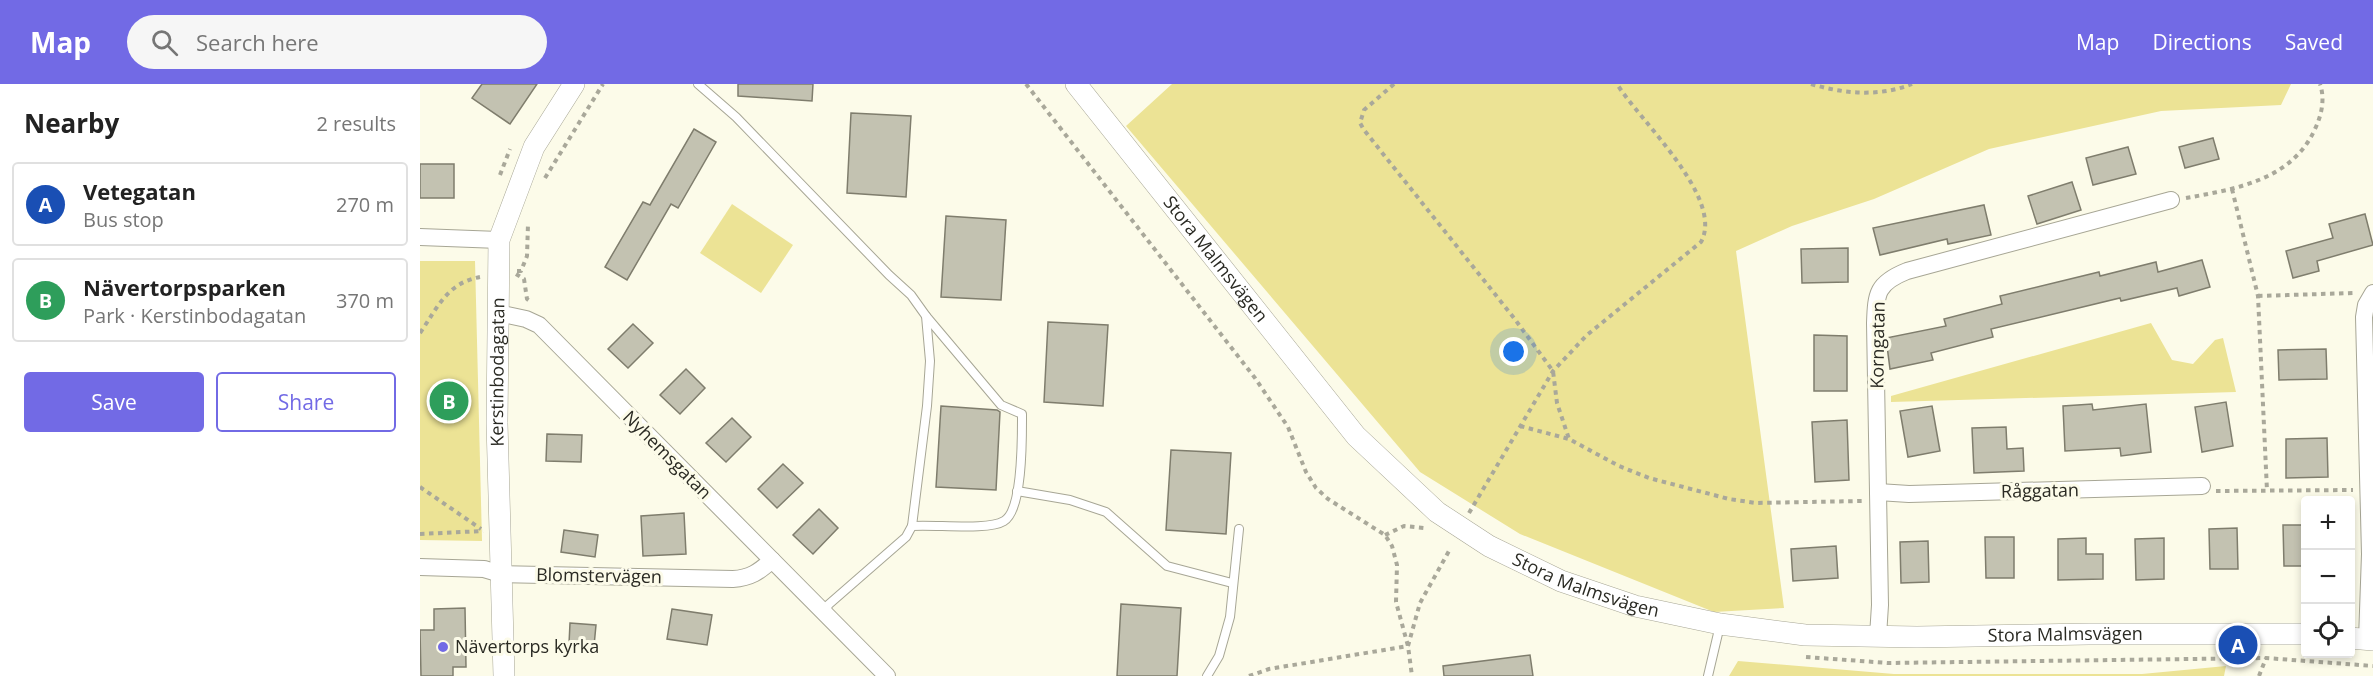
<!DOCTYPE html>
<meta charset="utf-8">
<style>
:root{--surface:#fff;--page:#f6f6f6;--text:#222;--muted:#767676;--line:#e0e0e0;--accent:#726ae5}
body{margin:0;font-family:"Open Sans",sans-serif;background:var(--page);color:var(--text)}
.controls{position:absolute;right:18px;bottom:18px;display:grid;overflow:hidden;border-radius:6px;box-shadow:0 3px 9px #0003}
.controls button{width:54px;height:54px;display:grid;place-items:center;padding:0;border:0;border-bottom:2px solid var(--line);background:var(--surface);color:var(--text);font:30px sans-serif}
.you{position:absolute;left:1094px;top:268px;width:21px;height:21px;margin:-15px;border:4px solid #fff;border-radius:50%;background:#1a73e8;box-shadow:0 0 0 9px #1a73e833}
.badge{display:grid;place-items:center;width:39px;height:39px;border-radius:50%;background:var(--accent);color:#fff;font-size:20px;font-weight:700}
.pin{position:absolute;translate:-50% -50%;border:3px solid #fff;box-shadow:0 2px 6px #0006}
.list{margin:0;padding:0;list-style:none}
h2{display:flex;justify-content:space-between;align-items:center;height:78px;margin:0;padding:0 24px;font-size:26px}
h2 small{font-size:20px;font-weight:400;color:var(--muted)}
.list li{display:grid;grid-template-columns:39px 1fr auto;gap:18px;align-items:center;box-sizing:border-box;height:84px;margin:0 12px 12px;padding:0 12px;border:2px solid var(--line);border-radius:6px}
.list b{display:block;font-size:22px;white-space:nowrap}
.list p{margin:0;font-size:20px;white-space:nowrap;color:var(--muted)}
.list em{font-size:20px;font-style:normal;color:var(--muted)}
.actions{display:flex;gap:12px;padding:18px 24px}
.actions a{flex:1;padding:14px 0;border:2px solid var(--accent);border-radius:6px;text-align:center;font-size:21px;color:var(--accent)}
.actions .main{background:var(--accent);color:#fff}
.icon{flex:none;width:33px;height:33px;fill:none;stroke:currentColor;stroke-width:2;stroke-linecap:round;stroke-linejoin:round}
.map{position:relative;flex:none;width:1953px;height:592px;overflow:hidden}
header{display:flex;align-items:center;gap:36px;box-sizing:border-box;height:84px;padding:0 30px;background:var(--accent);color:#fff}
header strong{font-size:28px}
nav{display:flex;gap:33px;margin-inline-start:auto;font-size:21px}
.search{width:420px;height:54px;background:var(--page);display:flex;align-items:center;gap:15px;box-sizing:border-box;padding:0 21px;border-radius:33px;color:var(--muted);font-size:22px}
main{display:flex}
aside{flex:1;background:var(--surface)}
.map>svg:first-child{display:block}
.green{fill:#ece395}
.building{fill:#c3c2b1;stroke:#7f7d6d;stroke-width:1.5}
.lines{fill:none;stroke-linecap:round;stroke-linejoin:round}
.service-casing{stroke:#a7a695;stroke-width:10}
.minor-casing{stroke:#a7a695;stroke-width:18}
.tertiary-casing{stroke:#a7a695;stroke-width:22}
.path{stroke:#a9a89a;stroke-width:4;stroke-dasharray:4.5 4.5;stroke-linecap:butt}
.service{stroke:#fff;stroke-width:8}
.minor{stroke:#fff;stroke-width:16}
.tertiary{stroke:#fff;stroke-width:21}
.poi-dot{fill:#726ae5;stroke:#fcfbe9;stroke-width:2}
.labels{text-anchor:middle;stroke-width:6;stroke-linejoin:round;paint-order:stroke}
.street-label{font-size:18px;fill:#2a2a23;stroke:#fcfbe9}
.poi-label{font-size:18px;fill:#2a2a23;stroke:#fcfbe9;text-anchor:start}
</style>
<header>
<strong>Map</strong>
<div class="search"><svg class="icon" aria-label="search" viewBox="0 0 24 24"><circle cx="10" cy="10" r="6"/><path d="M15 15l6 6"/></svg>Search here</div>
<nav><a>Map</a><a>Directions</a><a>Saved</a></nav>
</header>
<main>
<aside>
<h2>Nearby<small>2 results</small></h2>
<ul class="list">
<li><span class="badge" style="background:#1a4fb4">A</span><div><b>Vetegatan</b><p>Bus stop</p></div><em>270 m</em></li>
<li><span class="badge" style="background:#2e9e5b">B</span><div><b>Nävertorpsparken</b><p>Park · Kerstinbodagatan</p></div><em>370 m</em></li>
</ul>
<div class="actions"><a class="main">Save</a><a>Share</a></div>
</aside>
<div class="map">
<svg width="1953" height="592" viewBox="0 0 1953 592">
<rect width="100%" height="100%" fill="#fcfbe9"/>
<g class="green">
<path d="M 752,0 L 1871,0 L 1861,21 L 1741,27 L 1569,65 L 1454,115 L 1372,142 L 1316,167 L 1364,524 L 1294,528 L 1100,450 L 1000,388 L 706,42 Z"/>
<path d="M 312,120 L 373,161 L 341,209 L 280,169 Z"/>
<path d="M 0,177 L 55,177 L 62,457 L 0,456 Z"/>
<path d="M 1731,239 L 1752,276 L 1773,280 L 1795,256 L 1803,254 L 1816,308 L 1471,318 L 1471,312 Z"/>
<path d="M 1318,577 L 1474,590 L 1722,590 L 1806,582 L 1804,592 L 1309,592 Z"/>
</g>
<g class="building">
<path d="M 62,0 L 117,0 L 90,40 L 52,14 Z"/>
<path d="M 318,0 L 393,0 L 392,17 L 318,12 Z"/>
<path d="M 431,29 L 491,32 L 486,113 L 427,109 Z"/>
<path d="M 274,45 L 296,58 L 258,124 L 251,120 L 207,196 L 185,183 L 223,118 L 230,121 Z"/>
<path d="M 1793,54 L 1799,75 L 1765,84 L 1759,63 Z"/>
<path d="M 1708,63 L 1716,90 L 1673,101 L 1666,74 Z"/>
<rect x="0" y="80" width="34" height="34"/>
<path d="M 1652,98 L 1661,126 L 1617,140 L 1608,112 Z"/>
<path d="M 1564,121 L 1571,151 L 1528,160 L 1527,155 L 1460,171 L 1453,144 Z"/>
<path d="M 1945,130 L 1953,161 L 1897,177 L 1899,187 L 1873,194 L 1866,167 L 1913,154 L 1909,140 Z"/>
<path d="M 526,132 L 586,136 L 581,216 L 521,213 Z"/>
<path d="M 1428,164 L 1428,198 L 1382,199 L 1381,165 Z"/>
<path d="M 1782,176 L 1790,203 L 1759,212 L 1757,204 L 1701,217 L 1700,214 L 1571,245 L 1573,253 L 1511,269 L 1513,276 L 1470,285 L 1466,254 L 1526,242 L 1524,235 L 1582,220 L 1580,212 L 1679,188 L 1680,192 L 1736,178 L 1738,188 Z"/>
<path d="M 628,238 L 688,241 L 683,322 L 624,318 Z"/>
<path d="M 213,240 L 233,259 L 208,284 L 188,265 Z"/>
<path d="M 1394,251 L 1427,252 L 1427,307 L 1394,307 Z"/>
<path d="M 1906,265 L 1907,295 L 1859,296 L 1858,266 Z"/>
<path d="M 266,285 L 285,304 L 260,330 L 240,311 Z"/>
<path d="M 1806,318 L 1813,362 L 1782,368 L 1775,323 Z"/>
<path d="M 1672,320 L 1673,326 L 1726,320 L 1731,368 L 1701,372 L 1700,364 L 1645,367 L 1643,322 Z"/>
<path d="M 521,322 L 577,326 L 580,328 L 576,406 L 516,403 Z"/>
<path d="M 1512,322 L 1520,367 L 1488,373 L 1480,327 Z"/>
<path d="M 312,334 L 331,353 L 306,378 L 286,359 Z"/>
<path d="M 1427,336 L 1429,396 L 1395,398 L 1392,338 Z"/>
<path d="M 1586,343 L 1587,365 L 1603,364 L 1604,387 L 1554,389 L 1552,344 Z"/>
<path d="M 127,350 L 162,351 L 161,378 L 126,377 Z"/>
<path d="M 1907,354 L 1908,393 L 1866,394 L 1866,355 Z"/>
<path d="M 751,366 L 811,369 L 806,450 L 746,446 Z"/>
<path d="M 363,380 L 383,399 L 357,424 L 338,405 Z"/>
<path d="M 399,425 L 418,444 L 393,470 L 373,451 Z"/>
<path d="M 264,429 L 266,470 L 223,472 L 221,432 Z"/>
<path d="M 1863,441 L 1886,441 L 1886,482 L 1864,482 Z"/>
<path d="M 1817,444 L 1818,485 L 1790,485 L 1789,445 Z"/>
<path d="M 144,446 L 178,451 L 175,473 L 141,468 Z"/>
<path d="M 1565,453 L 1594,453 L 1594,494 L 1566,494 Z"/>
<path d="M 1666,454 L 1666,470 L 1683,470 L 1683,495 L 1638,496 L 1638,455 Z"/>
<path d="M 1744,454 L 1744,495 L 1716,496 L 1715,455 Z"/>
<path d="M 1508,457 L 1509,498 L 1481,499 L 1480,458 Z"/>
<path d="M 1416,462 L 1418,494 L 1373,497 L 1371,465 Z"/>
<path d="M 701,520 L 761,524 L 757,592 L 697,592 Z"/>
<path d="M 45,524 L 46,583 L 33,583 L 33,592 L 1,592 L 0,546 L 14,546 L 14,525 Z"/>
<path d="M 252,525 L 292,531 L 287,561 L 247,555 Z"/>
<path d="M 150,539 L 176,541 L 174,562 L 149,560 Z"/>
<path d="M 1110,571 L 1113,592 L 1024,592 L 1023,582 Z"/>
</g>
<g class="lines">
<g class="service-casing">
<g id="service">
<path d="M 278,0 L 316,33 L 469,191 L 491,211 L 506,232 L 510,277 L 507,322 L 492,442"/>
<path d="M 597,407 L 650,416 L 686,428 L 747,482 L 812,499"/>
<path d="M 405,531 L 408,521 L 486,453 L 492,442 C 514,440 568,447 584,437 C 603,426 602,352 602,330 L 581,321 L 506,232"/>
<path d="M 787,592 L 799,572 L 810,533 L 819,445"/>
<path d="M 1288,592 L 1300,541"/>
</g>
</g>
<g class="minor-casing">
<g id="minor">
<path d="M 0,153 L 79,156"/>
<path d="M 78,229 L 106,235 L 119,241 L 467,592"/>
<path d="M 1458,408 L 1489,410 L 1782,402"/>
<path d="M 0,483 L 64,485 L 81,490 L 313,495 C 330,494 339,488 352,476"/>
<path d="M 1458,552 L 1460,521 L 1455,239 C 1456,209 1457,199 1487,187 L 1751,116"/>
<path d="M 1947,555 L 1950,470 L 1944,233 L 1946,221 L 1953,209"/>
</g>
</g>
<g class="tertiary-casing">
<g id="tertiary">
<path id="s1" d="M 656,0 L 936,352 L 1017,428 L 1069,462 L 1141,497 L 1215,522 L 1300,540 L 1385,551 L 1497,553 L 1669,550 L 1886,550"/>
<path d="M 1930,554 L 1953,556"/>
<path id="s2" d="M 84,592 L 77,339 L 79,156 L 114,63 L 154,0"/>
</g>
</g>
<g class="path">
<path d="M 606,0 L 835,294 L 868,343 L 886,388 L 896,404 L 908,415 L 965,451 L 972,462 L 977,481 L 976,518 L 988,562 L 992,592"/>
<path d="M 974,0 L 944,26 L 940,39 L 944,46 L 1094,234 L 1133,287 L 1137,319 L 1149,355"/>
<path d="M 1391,0 C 1425,10 1459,13 1492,0"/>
<path d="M 80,91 L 90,65"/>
<path d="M 125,94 L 183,0"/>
<path d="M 1812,105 L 1838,212 L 1847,407"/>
<path d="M 1766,114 C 1816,105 1872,96 1895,45 C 1902,30 1905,15 1900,0"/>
<path d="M 97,187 L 101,187 L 107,172 L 108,140"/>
<path d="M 96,190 L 104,195 L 107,215 L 111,218"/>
<path d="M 1838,212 L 1933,209"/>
<path d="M 0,249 C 18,223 27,199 60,193"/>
<path d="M 1100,342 L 1149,355 L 1199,382 L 1229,394 L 1309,415 L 1336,419 L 1442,417"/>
<path d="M 0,403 L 61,445"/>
<path d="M 1796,407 L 1933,406"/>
<path d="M 1049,429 L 1133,287 L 1167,251 L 1281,158 C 1305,114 1219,36 1197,0"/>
<path d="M 0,450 L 63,447"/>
<path d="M 965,451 L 984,442 L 1004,444"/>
<path d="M 988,562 L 1000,519 L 1029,467"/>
<path d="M 1386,573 L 1468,579 L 1846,574 L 1953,582"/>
<path d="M 829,592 L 849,585 L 988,562"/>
<path d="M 1839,592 L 1846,574"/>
</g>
<use href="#service" class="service"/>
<use href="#minor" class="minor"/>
<use href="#tertiary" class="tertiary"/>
</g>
<circle class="poi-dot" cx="23" cy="563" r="6"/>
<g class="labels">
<g class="street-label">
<text dy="6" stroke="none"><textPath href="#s1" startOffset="224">Stora Malmsvägen</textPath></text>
<text transform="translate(1458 261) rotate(-89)" y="6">Korngatan</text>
<text dy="6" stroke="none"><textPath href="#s2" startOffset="304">Kerstinbodagatan</textPath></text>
<text transform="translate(247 371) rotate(45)" y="6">Nyhemsgatan</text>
<text transform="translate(1620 407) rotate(-1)" y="6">Råggatan</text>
<text transform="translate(179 492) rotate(1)" y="6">Blomstervägen</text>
<text dy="6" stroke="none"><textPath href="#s1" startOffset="728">Stora Malmsvägen</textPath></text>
<text dy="6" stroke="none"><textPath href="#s1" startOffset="1214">Stora Malmsvägen</textPath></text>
</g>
<g class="poi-label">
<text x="35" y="569">Nävertorps kyrka</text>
</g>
</g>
</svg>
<div class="controls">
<button>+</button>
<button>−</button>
<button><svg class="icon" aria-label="locate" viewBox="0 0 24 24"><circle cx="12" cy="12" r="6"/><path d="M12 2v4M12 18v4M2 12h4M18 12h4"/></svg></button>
</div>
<div class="you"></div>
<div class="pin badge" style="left:1818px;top:561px;background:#1a4fb4">A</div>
<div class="pin badge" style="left:29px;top:317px;background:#2e9e5b">B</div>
</div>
</main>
